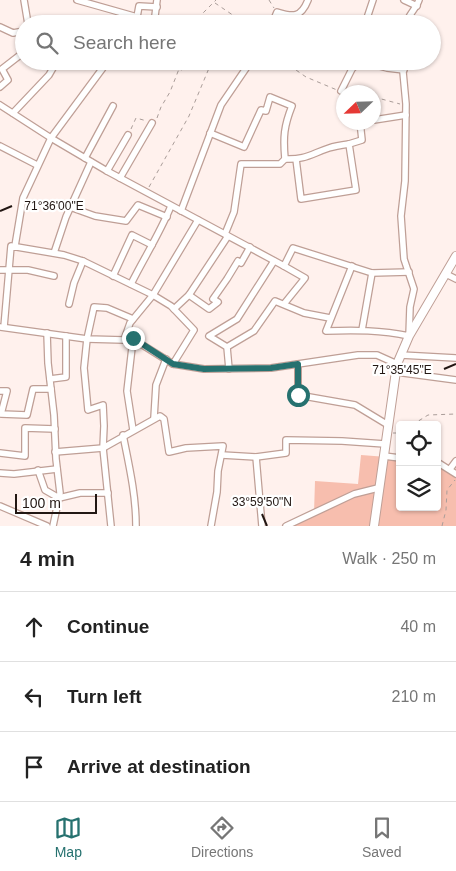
<!DOCTYPE html>
<meta charset="utf-8">
<style>
:root{--surface:#fff;--page:#f6f6f6;--text:#222;--muted:#767676;--line:#e0e0e0;--accent:#26716f}
body{margin:0;font-family:Helvetica,sans-serif;background:var(--page);color:var(--text)}
.controls{position:absolute;right:15px;bottom:15px;display:grid;overflow:hidden;border-radius:5px;box-shadow:0 1px 4px #0004}
.controls button{width:45px;height:45px;display:grid;place-items:center;padding:0;border:0;border-bottom:1px solid var(--line);background:var(--surface);color:var(--text);font:25px sans-serif}
.compass{position:absolute;left:336px;top:85px;width:45px;height:45px;border-radius:50%;background:var(--surface);box-shadow:0 1px 4px #0004;rotate:247deg}
.scale{position:absolute;left:15px;bottom:12px;width:82px;box-sizing:border-box;padding-left:5px;border:2px solid #221713;border-top:0;font-size:14px;line-height:18px;white-space:nowrap;color:#221713;-webkit-text-stroke:4px #fff;paint-order:stroke}
.stop{position:absolute;width:15px;height:15px;margin:-11px;border:4px solid #26716f;border-radius:50%;background:#fff}
.stop.end{background:#26716f;border-color:#fff;box-shadow:0 1px 5px #0008}
.list{margin:0;padding:0;list-style:none}
h2{display:flex;justify-content:space-between;align-items:center;height:65px;margin:0;padding:0 20px;font-size:21px}
h2 small{font-size:16px;font-weight:400;color:var(--muted)}
.list li{display:grid;grid-template-columns:32px 1fr auto;gap:15px;align-items:center;box-sizing:border-box;height:70px;padding:0 20px;border-top:1px solid var(--line)}
.list b{display:block;font-size:19px;white-space:nowrap}
.list em{font-size:16px;font-style:normal;color:var(--muted)}
.icon{flex:none;width:28px;height:28px;fill:none;stroke:currentColor;stroke-width:2;stroke-linecap:round;stroke-linejoin:round}
.map{position:relative;flex:none;width:456px;height:526px;overflow:hidden}
.search{position:absolute;background:var(--surface);box-shadow:0 1px 4px #0004;left:15px;right:15px;top:15px;height:55px;display:flex;align-items:center;gap:12px;box-sizing:border-box;padding:0 18px;border-radius:28px;color:var(--muted);font-size:19px}
.sheet{height:275px;background:var(--surface)}
nav{display:flex;justify-content:space-around;align-items:center;box-sizing:border-box;height:70px;border-top:1px solid var(--line);background:var(--surface);font-size:14px;color:var(--muted)}
nav a{display:grid;justify-items:center;gap:2px}
nav .on{color:var(--accent)}
.map>svg:first-child{display:block}
.green{fill:#f7beae}
.lines{fill:none;stroke-linecap:round;stroke-linejoin:round}
.minor-casing{stroke:#bf9f96;stroke-width:8}
.secondary-casing{stroke:#bf9f96;stroke-width:10}
.path{stroke:#aa9d99;stroke-width:1;stroke-dasharray:4 4;stroke-linecap:butt}
.minor{stroke:#fff;stroke-width:5.5}
.secondary{stroke:#fff;stroke-width:8}
.route{stroke:#26716f;stroke-width:6}
.ticks{fill:none;stroke:#221713;stroke-width:2}
.ticks-label{font-size:12px;text-anchor:middle;fill:#221713;stroke:#fff;stroke-width:4.5;stroke-linejoin:round;paint-order:stroke}
</style>
<div class="map">
<svg width="456" height="526" viewBox="0 0 456 526">
<rect width="100%" height="100%" fill="#fff1ed"/>
<path class="green" d="M 361,455 L 400,458 L 400,507 L 437,507 L 437,462 L 456,472 L 456,526 L 286,526 L 314,513 L 315,481 L 358,484 Z"/>
<g class="lines">
<g class="minor-casing">
<g id="minor">
<path d="M 24,0 L 28,24"/>
<path d="M 77,0 L 137,17 L 139,6 L 157,7"/>
<path d="M 404,0 L 417,6"/>
<path d="M 154,24 L 157,0"/>
<path d="M 272,24 L 277,12 C 293,17 301,18 308,0"/>
<path d="M 365,24 L 373,0"/>
<path d="M 406,24 C 408,15 416,9 419,0"/>
<path d="M 0,27 L 13,33 L 24,31"/>
<path d="M 0,87 L 8,80 L 2,69 L 24,52"/>
<path d="M 341,91 L 352,69 L 360,61 L 387,68 L 404,70"/>
<path d="M 0,105 L 51,138 L 107,171 L 284,266 L 293,248 L 372,273 L 409,272"/>
<path d="M 13,113 L 49,75 L 57,61"/>
<path d="M 374,120 L 406,115"/>
<path d="M 210,133 L 244,147 L 261,110 L 266,111 L 270,97 L 292,106 C 284,126 283,137 285,159 L 280,164 L 241,164 L 234,212 L 225,234"/>
<path d="M 0,146 L 37,165"/>
<path d="M 85,158 L 113,106"/>
<path d="M 285,159 C 305,160 311,154 329,148 C 335,146 342,145 349,144"/>
<path d="M 296,159 L 301,199 L 356,190 L 349,144 L 362,140 L 360,122"/>
<path d="M 107,171 L 128,135"/>
<path d="M 120,178 L 152,123"/>
<path d="M 70,207 L 95,216 L 126,221 L 138,205 L 167,217"/>
<path d="M 181,211 L 221,105 L 251,61"/>
<path d="M 15,246 L 23,198 L 51,138 L 108,61"/>
<path d="M 54,253 L 66,217 L 91,162"/>
<path d="M 284,266 L 305,278 L 284,304"/>
<path d="M 352,266 L 326,331 C 355,330 381,330 409,336 L 410,307 L 414,289 L 404,259 L 401,216 L 405,181 L 406,104 L 402,61"/>
<path d="M 0,270 L 28,270 L 54,276"/>
<path d="M 446,274 L 456,279"/>
<path d="M 113,276 L 132,235 L 152,245"/>
<path d="M 131,284 C 144,258 160,233 171,206"/>
<path d="M 189,295 L 209,309 L 218,302 L 213,299 L 227,279 L 238,261 L 241,263 L 250,247"/>
<path d="M 69,304 L 74,283 L 83,261"/>
<path d="M 174,309 L 189,295 L 228,236"/>
<path d="M 0,327 L 87,339 L 124,340 L 133,339 L 173,364 L 204,369 L 271,368 L 358,355 L 377,355 L 397,364"/>
<path d="M 4,327 L 11,246 L 64,255 L 83,261 L 153,295 L 171,306 L 194,330 L 173,364"/>
<path d="M 362,330 L 372,273"/>
<path d="M 47,333 L 48,363 L 54,415 L 56,459 L 60,493 L 53,526"/>
<path d="M 133,339 L 127,391 L 133,430"/>
<path d="M 124,340 L 130,323 L 153,295 L 198,220"/>
<path d="M 227,347 L 254,331 L 275,301 L 304,313 L 330,318"/>
<path d="M 401,355 L 456,358"/>
<path d="M 298,364 L 298,395 L 355,405 L 388,425"/>
<path d="M 229,369 L 227,347 L 209,336 L 237,319 L 274,261"/>
<path d="M 396,372 L 456,380"/>
<path d="M 50,379 L 66,377 L 66,336"/>
<path d="M 0,391 L 7,391 L 1,414 L 27,415 L 33,389 L 51,389"/>
<path d="M 154,418 L 156,385 L 166,359"/>
<path d="M 123,435 C 129,465 136,495 136,526"/>
<path d="M 55,452 L 103,448 L 160,416 L 164,419 L 169,452 L 186,448 L 223,446 L 218,471 L 217,492 L 211,526"/>
<path d="M 0,453 L 25,456 L 25,428 L 55,429"/>
<path d="M 222,455 L 256,457 L 286,453 L 286,440 L 342,441 L 385,444"/>
<path d="M 384,456 L 400,458"/>
<path d="M 256,457 L 262,526"/>
<path d="M 437,462 L 456,474"/>
<path d="M 450,469 L 456,461"/>
<path d="M 38,470 L 45,490 L 59,498 L 80,493 L 108,493"/>
<path d="M 0,473 L 14,474 L 57,469"/>
<path d="M 0,506 L 47,526"/>
<path d="M 111,526 L 103,448 L 104,426 L 103,405 L 88,410 L 84,368 L 87,339 L 94,307 L 107,308 L 133,319"/>
<path d="M 286,526 L 354,494 L 378,488"/>
</g>
</g>
<g class="secondary-casing">
<path id="secondary" d="M 374,526 L 397,364 L 409,336 L 456,256"/>
</g>
<g class="path">
<path d="M 269,0 L 274,8"/>
<path d="M 215,3 L 246,24"/>
<path d="M 192,24 L 216,0"/>
<path d="M 230,24 L 234,15"/>
<path d="M 302,24 L 303,17"/>
<path d="M 169,61 L 178,68"/>
<path d="M 283,61 L 306,77 L 337,90"/>
<path d="M 374,97 L 400,104"/>
<path d="M 157,118 L 161,107 L 170,92 L 179,69 L 182,70 L 187,61"/>
<path d="M 131,129 L 136,118 L 147,121"/>
<path d="M 149,187 L 189,116 L 212,61"/>
<path d="M 412,425 L 428,415 L 456,414"/>
<path d="M 393,433 L 400,433"/>
<path d="M 442,526 L 446,510 L 447,490 L 455,480"/>
</g>
<use href="#minor" class="minor"/>
<use href="#secondary" class="secondary"/>
</g>
<g class="lines">
<path class="route" d="M 133,338 L 173,364 L 204,369 L 271,368 L 298,364 L 298,395"/>
</g>
<path class="ticks" d="M 0,211 L 12,206M 444,369 L 456,364M 262,514 L 267,526"/>
<g class="ticks-label">
<text x="54" y="210">71°36'00"E</text>
<text x="402" y="374">71°35'45"E</text>
<text x="262" y="506">33°59'50"N</text>
</g>
</svg>
<div class="controls">
<button><svg class="icon" aria-label="locate" viewBox="0 0 24 24"><circle cx="12" cy="12" r="6"/><path d="M12 2v4M12 18v4M2 12h4M18 12h4"/></svg></button>
<button><svg class="icon" aria-label="layers" viewBox="0 0 24 24"><path d="M12 4l9 5-9 5-9-5zM3 14l9 5 9-5"/></svg></button>
</div>
<svg class="compass" viewBox="-18 -18 36 36"><path d="M0-13l5 13h-10z" fill="#e53935"/><path d="M0 13l5-13h-10z" fill="#767676"/></svg>
<div class="scale">100 m</div>
<div class="stop" style="left:298px;top:395px"></div>
<div class="stop end" style="left:133px;top:338px"></div>
<div class="search"><svg class="icon" aria-label="search" viewBox="0 0 24 24"><circle cx="10" cy="10" r="6"/><path d="M15 15l6 6"/></svg>Search here</div>
</div>
<section class="sheet">
<h2>4 min<small>Walk · 250 m</small></h2>
<ul class="list">
<li><svg class="icon" aria-label="ahead" viewBox="0 0 24 24"><path d="M12 20V5M6 11l6-6 6 6"/></svg><div><b>Continue</b></div><em>40 m</em></li>
<li><svg class="icon" aria-label="left" viewBox="0 0 24 24"><path d="M17 20v-9H6M10 6l-5 5 5 5"/></svg><div><b>Turn left</b></div><em>210 m</em></li>
<li><svg class="icon" aria-label="arrive" viewBox="0 0 24 24"><path d="M6 21V4h12l-3 4 3 4H6"/></svg><div><b>Arrive at destination</b></div></li>
</ul>
</section>
<nav>
<a class="on"><svg class="icon" aria-label="map" viewBox="0 0 24 24"><path d="M3 6l6-2 6 2 6-2v14l-6 2-6-2-6 2zM9 4v14M15 6v14"/></svg>Map</a>
<a><svg class="icon" aria-label="directions" viewBox="0 0 24 24"><path d="M12 3l9 9-9 9-9-9zM9 14v-3h6M13 9l2 2-2 2"/></svg>Directions</a>
<a><svg class="icon" aria-label="saved" viewBox="0 0 24 24"><path d="M7 4h10v16l-5-4-5 4z"/></svg>Saved</a>
</nav>
